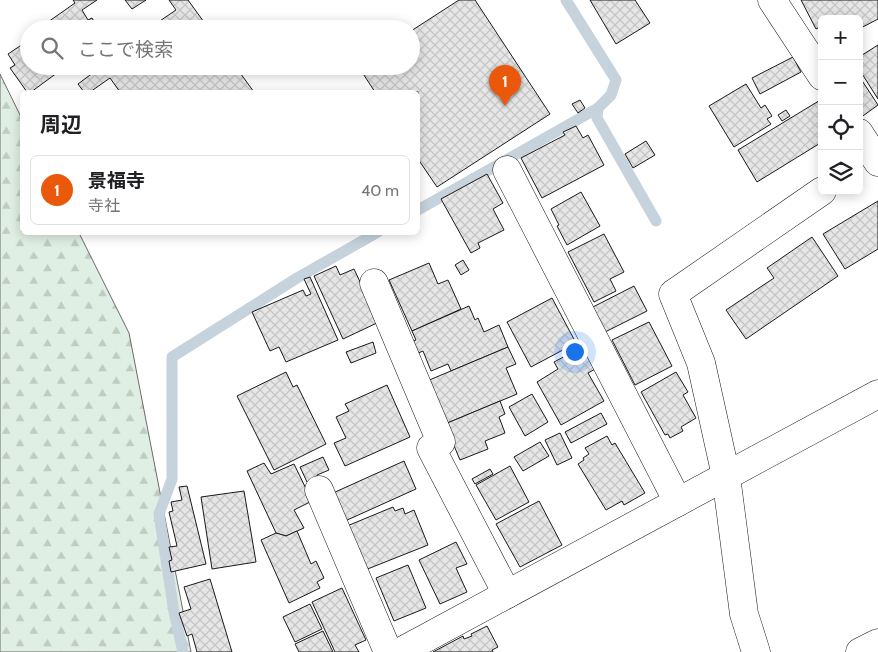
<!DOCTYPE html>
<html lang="ja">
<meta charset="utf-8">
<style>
:root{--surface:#fff;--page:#f6f6f6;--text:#202124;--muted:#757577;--line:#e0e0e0;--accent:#ea580c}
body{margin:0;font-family:Cabin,"Noto Sans JP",sans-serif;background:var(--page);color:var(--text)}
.controls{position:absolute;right:15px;top:15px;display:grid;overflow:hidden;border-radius:8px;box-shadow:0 2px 12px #0003}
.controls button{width:45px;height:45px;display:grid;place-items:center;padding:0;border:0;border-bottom:1px solid var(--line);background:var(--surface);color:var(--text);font:25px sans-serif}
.you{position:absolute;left:574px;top:351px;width:18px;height:18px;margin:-12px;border:4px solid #fff;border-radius:50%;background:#1a73e8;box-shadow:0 0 0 8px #1a73e833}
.badge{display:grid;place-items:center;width:32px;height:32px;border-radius:50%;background:var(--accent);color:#fff;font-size:16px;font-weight:700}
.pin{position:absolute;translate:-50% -41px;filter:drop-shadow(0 1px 2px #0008)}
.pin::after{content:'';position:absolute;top:26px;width:18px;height:15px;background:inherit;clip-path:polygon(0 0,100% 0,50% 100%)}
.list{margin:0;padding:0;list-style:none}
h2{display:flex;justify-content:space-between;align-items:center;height:65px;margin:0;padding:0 20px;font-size:21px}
h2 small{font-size:16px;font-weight:400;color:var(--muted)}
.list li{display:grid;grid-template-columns:32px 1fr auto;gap:15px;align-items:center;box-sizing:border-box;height:70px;margin:0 10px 10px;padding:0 10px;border:1px solid var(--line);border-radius:8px}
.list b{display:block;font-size:19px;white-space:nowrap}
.list p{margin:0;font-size:16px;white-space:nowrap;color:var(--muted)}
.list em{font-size:16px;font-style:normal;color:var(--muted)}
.icon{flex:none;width:28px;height:28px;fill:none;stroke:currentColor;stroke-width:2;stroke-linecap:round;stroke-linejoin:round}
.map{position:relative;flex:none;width:878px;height:652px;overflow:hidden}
.search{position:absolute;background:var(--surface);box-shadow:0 2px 12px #0003;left:20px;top:20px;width:400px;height:55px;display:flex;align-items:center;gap:12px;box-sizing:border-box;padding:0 18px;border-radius:28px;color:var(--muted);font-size:19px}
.panel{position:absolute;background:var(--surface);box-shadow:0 2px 12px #0003;left:20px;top:90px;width:400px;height:145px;border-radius:8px}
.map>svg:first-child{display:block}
.forest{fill:url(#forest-firs);stroke:#6a6a6a}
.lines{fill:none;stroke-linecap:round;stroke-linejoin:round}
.stream{stroke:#c6d2dc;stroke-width:11}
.building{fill:url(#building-cross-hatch);stroke:#1a1a1a}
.street-casing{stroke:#1a1a1a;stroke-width:29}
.street{stroke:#fff;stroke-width:28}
</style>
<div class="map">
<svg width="878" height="652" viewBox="0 0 878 652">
<defs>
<pattern id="forest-firs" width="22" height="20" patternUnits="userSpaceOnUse" patternTransform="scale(1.25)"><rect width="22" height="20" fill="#e0efe3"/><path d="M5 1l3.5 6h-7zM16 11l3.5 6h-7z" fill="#c0ccc2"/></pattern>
<pattern id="building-cross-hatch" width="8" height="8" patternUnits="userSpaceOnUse" patternTransform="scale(1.25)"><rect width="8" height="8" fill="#e6e6e6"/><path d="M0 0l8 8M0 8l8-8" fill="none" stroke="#c5c5c5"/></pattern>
</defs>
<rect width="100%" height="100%" fill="#fff"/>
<path class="forest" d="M 0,74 L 22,119 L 22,232 L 79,233 L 129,333 L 191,652 L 0,652 Z"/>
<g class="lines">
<g class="stream">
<path d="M 566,0 L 616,80 L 611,95 L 598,108 L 597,118 L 656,221"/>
<path d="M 418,210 L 598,108"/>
<path d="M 183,652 L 174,612 L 159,514 L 172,479 L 172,357 L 297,278 L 378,232"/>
</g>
</g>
<g class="building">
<path d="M 73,0 L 97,0 L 82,10 L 88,20 L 92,18 L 98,28 L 38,29 L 75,3 Z"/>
<path d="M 125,0 L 146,0 L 132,9 Z"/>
<path d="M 169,0 L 188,0 L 209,29 L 148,29 L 176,10 Z"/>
<path d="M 459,0 L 475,0 L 550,114 L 437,187 L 418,159 L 418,92 L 375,92 L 358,66 L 411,66 L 411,31 Z"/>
<path d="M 590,0 L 635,0 L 650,23 L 616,44 Z"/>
<path d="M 801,0 L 878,0 L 878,19 L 859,29 L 859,19 L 822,19 L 822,26 L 816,29 Z"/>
<path d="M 26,42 L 29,46 L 29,66 L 59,66 L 61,70 L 31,92 L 27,92 L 10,68 L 15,65 L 8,54 Z"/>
<path d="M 878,45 L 878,99 L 859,69 L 859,57 Z"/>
<path d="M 793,57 L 801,72 L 760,94 L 752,78 Z"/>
<path d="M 102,66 L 235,66 L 254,92 L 120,92 L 110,78 L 90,92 L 84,92 L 78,84 Z"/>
<path d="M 859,76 L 878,105 L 860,118 L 859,116 Z"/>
<path d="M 746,84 L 761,108 L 765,105 L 772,116 L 767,119 L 771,124 L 734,147 L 709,106 Z"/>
<path d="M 822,99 L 822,142 L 757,182 L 738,150 Z"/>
<path d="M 580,100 L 585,108 L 578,113 L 572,104 Z"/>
<path d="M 786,110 L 790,116 L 782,121 L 778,115 Z"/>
<path d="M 576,126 L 583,138 L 588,135 L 604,165 L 542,198 L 521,158 L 565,135 L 563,132 Z"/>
<path d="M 646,141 L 655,155 L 633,168 L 625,154 Z"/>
<path d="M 487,174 L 503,203 L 493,209 L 504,230 L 478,243 L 480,248 L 471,253 L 441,199 Z"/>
<path d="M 581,192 L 600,226 L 567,245 L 557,226 L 559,225 L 551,209 Z"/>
<path d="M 878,201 L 878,249 L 845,269 L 823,234 Z"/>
<path d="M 604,234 L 624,272 L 610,279 L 616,291 L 594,302 L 568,252 Z"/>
<path d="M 812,237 L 838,276 L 746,339 L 726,310 L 774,278 L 767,268 Z"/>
<path d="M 463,260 L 469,270 L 461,275 L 455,265 Z"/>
<path d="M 429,263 L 438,284 L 448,280 L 461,309 L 412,331 L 389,280 Z"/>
<path d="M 336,266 L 340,275 L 354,269 L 379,322 L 343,339 L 314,276 Z"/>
<path d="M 310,277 L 338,340 L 286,362 L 279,347 L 270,351 L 252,312 L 303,290 L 306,296 L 311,294 L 304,279 Z"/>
<path d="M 634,286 L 647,311 L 603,333 L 591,308 Z"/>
<path d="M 552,298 L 576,343 L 531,367 L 507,322 Z"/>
<path d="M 469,306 L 475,320 L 478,318 L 484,332 L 499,325 L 508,347 L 451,371 L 448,364 L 431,371 L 423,351 L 416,354 L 411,342 L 416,340 L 412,331 Z"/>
<path d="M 649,322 L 672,366 L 635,385 L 612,340 Z"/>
<path d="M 373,342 L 376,353 L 351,363 L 346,352 Z"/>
<path d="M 584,346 L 597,368 L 588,373 L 604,401 L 561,425 L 537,382 L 558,369 L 554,362 Z"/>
<path d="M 508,347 L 516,364 L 506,368 L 517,394 L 445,424 L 427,381 Z"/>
<path d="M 286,372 L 293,387 L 297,385 L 326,444 L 274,470 L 237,396 Z"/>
<path d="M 676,372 L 688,392 L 683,395 L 696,418 L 681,427 L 683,431 L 670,438 L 668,434 L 665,435 L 641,392 Z"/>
<path d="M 387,385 L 410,437 L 345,466 L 334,443 L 346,438 L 336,417 L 349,411 L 345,404 Z"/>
<path d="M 532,394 L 548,422 L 525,436 L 509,407 Z"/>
<path d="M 500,401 L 505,414 L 499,417 L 505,433 L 485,441 L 488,449 L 460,460 L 445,424 Z"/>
<path d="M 601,413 L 607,424 L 571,443 L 565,432 Z"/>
<path d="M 560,433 L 572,458 L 557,465 L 545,440 Z"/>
<path d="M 607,436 L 612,445 L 615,443 L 645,493 L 624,505 L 622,501 L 606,510 L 578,464 L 584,460 L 583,458 L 589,454 L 585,448 Z"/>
<path d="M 540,442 L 549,456 L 523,471 L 514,457 Z"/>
<path d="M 323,457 L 329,470 L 317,475 L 318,478 L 307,482 L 300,467 Z"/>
<path d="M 404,461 L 416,489 L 345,521 L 333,493 Z"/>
<path d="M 264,463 L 271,474 L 294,464 L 312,501 L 294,510 L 304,528 L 286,536 L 276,533 L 247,471 Z"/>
<path d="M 510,466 L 529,502 L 496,520 L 476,485 Z"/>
<path d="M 490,469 L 493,474 L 475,484 L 472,479 Z"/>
<path d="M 187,486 L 206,564 L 171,572 L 169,561 L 172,560 L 169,547 L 177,546 L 169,512 L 173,511 L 171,502 L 182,500 L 179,487 Z"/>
<path d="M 244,491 L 256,562 L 212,569 L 201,497 Z"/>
<path d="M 539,501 L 562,545 L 520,567 L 496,524 Z"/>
<path d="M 393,507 L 395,511 L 403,508 L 405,514 L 414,510 L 428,545 L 365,570 L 347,526 Z"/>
<path d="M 297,531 L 311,564 L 316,561 L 324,578 L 317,582 L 320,588 L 289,603 L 261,540 L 276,533 L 286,536 Z"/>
<path d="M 456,542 L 467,564 L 456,568 L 467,592 L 440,604 L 419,560 Z"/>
<path d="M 408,565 L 426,608 L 394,621 L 376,578 Z"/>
<path d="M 210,579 L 232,652 L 197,652 L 192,634 L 187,636 L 179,613 L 191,609 L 184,587 Z"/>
<path d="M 342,588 L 366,640 L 355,645 L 359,652 L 335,652 L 312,602 Z"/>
<path d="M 310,604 L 322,629 L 295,642 L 283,617 Z"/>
<path d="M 487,626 L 498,647 L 492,650 L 493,652 L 433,652 L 463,636 L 464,639 L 472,636 L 471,634 Z"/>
<path d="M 323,631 L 333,652 L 299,652 L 295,644 Z"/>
</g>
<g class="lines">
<g class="street-casing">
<g id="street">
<path d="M 772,0 L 822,76"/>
<path d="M 859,133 L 878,162"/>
<path d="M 507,170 L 678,502"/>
<path d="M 374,283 L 441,442 L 431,448 L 507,594"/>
<path d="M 319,490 L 388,652"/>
<path d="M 400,652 L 878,394"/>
<path d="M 756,652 L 744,614 L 726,476 L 701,363 L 673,294 L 822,191"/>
<path d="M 860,652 L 878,643"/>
</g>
</g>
<use href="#street" class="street"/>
</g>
</svg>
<div class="controls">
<button>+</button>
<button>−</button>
<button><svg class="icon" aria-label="locate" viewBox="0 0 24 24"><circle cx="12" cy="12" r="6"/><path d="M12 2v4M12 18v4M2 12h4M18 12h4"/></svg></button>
<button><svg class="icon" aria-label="layers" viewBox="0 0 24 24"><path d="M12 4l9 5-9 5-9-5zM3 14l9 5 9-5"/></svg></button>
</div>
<div class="you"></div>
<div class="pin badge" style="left:505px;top:106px">1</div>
<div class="search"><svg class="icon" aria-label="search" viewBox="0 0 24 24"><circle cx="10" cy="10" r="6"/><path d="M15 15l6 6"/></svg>ここで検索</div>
<section class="panel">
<h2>周辺<small></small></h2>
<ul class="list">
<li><span class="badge">1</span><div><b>景福寺</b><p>寺社</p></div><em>40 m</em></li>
</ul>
</section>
</div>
